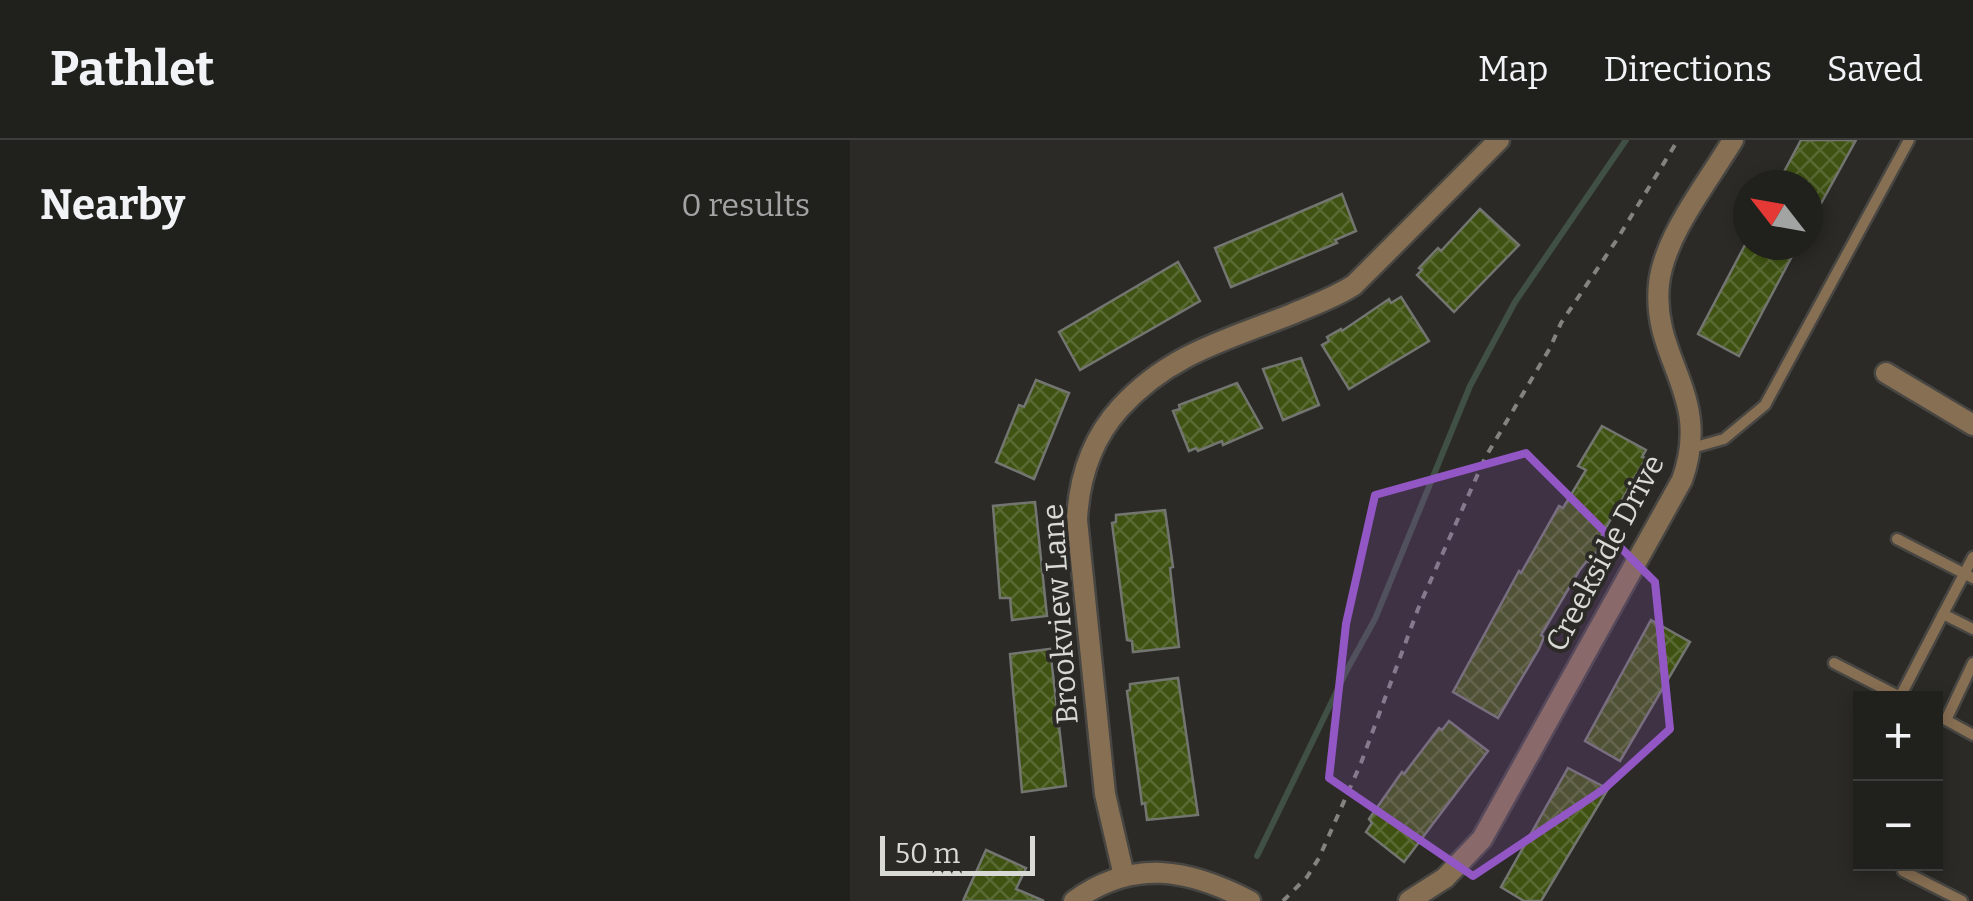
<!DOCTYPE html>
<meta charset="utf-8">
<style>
:root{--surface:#20201c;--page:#2d2d29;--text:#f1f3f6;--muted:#a2a3a3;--line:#3d3e3b}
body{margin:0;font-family:Bitter,serif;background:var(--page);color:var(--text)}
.controls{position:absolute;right:30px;bottom:30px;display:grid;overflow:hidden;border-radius:0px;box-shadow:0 5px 15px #0003}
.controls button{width:90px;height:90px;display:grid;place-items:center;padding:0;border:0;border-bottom:2px solid var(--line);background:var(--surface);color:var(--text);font:50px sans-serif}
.compass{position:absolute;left:883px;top:30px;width:90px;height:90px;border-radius:50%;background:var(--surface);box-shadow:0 5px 15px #0003;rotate:301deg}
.scale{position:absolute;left:30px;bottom:25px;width:155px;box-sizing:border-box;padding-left:10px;border:5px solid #d9d9d6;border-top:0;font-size:28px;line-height:35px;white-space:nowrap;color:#d9d9d6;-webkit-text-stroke:8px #2b2a26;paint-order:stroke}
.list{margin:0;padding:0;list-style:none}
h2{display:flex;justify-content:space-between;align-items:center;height:130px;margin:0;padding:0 40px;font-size:42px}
h2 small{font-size:32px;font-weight:400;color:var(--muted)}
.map{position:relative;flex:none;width:1123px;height:761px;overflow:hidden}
header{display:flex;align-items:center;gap:60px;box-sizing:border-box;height:140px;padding:0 50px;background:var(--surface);border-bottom:2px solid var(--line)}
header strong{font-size:48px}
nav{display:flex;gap:55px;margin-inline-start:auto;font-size:35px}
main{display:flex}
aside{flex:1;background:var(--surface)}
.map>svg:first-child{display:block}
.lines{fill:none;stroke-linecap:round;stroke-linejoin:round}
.stream{stroke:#415045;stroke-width:6}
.building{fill:url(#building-cross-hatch);stroke:#737570;stroke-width:2.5}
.lane-casing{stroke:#474642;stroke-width:15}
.street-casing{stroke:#474642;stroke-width:25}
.path{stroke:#848380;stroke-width:4;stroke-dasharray:8 8;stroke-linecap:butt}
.lane{stroke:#876f53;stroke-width:10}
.street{stroke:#876f53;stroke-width:20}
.marked{fill:#9257c5;fill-opacity:0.2;stroke:#9257c5;stroke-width:8;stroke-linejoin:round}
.labels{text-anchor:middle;stroke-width:8;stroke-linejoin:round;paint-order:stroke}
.street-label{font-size:30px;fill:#d9d9d6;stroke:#2b2a26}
</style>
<header>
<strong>Pathlet</strong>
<nav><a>Map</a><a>Directions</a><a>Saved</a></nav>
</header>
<main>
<aside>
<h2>Nearby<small>0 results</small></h2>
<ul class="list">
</ul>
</aside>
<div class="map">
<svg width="1123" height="761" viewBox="0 0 1123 761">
<defs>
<pattern id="building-cross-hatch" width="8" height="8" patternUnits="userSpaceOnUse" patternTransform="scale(2.5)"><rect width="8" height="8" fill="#3f5212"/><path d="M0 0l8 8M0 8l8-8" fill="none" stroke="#5a6a34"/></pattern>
</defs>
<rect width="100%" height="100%" fill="#2b2a26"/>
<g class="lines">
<path class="stream" d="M 407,716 L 498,528 L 525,479 L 620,246 L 665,162 L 776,0"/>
</g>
<g class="building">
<path d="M 951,0 L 1006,0 L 958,87 L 958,45 L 927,45 Z"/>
<path d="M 492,54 L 506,91 L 485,100 L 487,103 L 381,147 L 365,108 Z"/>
<path d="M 630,69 L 669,105 L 604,172 L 567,135 L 572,130 L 569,128 L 588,108 L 591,111 Z"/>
<path d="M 895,105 L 948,105 L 889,216 L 848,194 Z"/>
<path d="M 328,122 L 350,161 L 230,230 L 209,192 Z"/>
<path d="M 551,157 L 579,201 L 499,249 L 472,205 L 479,201 L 477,197 L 491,189 L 492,191 L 539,159 L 541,163 Z"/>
<path d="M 451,218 L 469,265 L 433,280 L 413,229 Z"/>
<path d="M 186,240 L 219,253 L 184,339 L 146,322 L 169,265 L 174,267 Z"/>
<path d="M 387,243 L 412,288 L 373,305 L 372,301 L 348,311 L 346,308 L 339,311 L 323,271 L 330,269 L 329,265 Z"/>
<path d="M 752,286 L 796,310 L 792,317 L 796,318 L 750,398 L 753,400 L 740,423 L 737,421 L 729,431 L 691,495 L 694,497 L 689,509 L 648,578 L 603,552 L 669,431 L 671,433 L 709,366 L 713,368 L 736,330 L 728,326 Z"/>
<path d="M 185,362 L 197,476 L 162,480 L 160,458 L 150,458 L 143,366 Z"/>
<path d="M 315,370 L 323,427 L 320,428 L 329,507 L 283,512 L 282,501 L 277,500 L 262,383 L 266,382 L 266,375 Z"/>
<path d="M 801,480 L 840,502 L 770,621 L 735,601 Z"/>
<path d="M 200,509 L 216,646 L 172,652 L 160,514 Z"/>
<path d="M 328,538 L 348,675 L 297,680 L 295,663 L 292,664 L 277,551 L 280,550 L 280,544 Z"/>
<path d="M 599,581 L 638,611 L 554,722 L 516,692 L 522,683 L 519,679 L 552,632 L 554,634 L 589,588 L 592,590 Z"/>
<path d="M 718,628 L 758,649 L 691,761 L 674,761 L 651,747 Z"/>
<path d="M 136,710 L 176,728 L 166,749 L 194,761 L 113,761 Z"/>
</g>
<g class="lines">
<g class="lane-casing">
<g id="lane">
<path d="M 842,308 L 874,299 L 915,265 L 1059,0"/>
<path d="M 1047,399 L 1123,438"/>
<path d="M 1123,417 L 1093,474 L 1123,489"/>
<path d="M 984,523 L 1050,557 L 1093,474"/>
<path d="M 1123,523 L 1096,580 L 1123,595"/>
<path d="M 1053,731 L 1112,761"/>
</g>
</g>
<g class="street-casing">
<g id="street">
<path d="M 1036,233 L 1123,285"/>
<path d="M 274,736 L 255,654 L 227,380 C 229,338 241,300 270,268 C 319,214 376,200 442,174 C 463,165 484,158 504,145 L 649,0"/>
<path d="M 224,761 C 283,718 339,729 400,761"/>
<path d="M 559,761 L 595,738 L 632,699 L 832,340 C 863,254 801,220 809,144 C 814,96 858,42 883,0"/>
</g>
</g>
<path class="path" d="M 433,761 L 457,737 L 469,718 L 511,623 L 568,469 L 635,318 L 700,208 L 711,183 L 766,101 L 828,0"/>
<use href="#lane" class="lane"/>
<use href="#street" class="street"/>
</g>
<path class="marked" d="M 676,313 L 805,442 L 820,589 L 754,649 L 623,736 L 479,638 L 496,484 L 525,355 Z"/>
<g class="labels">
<g class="street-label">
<text transform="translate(755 413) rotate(-62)" y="10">Creekside Drive</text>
<text transform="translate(210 474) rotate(-94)" y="10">Brookview Lane</text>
</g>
</g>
</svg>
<div class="controls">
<button>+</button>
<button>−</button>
</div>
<svg class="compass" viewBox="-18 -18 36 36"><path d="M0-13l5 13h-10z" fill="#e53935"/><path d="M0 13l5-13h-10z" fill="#a2a3a3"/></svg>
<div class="scale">50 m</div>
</div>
</main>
